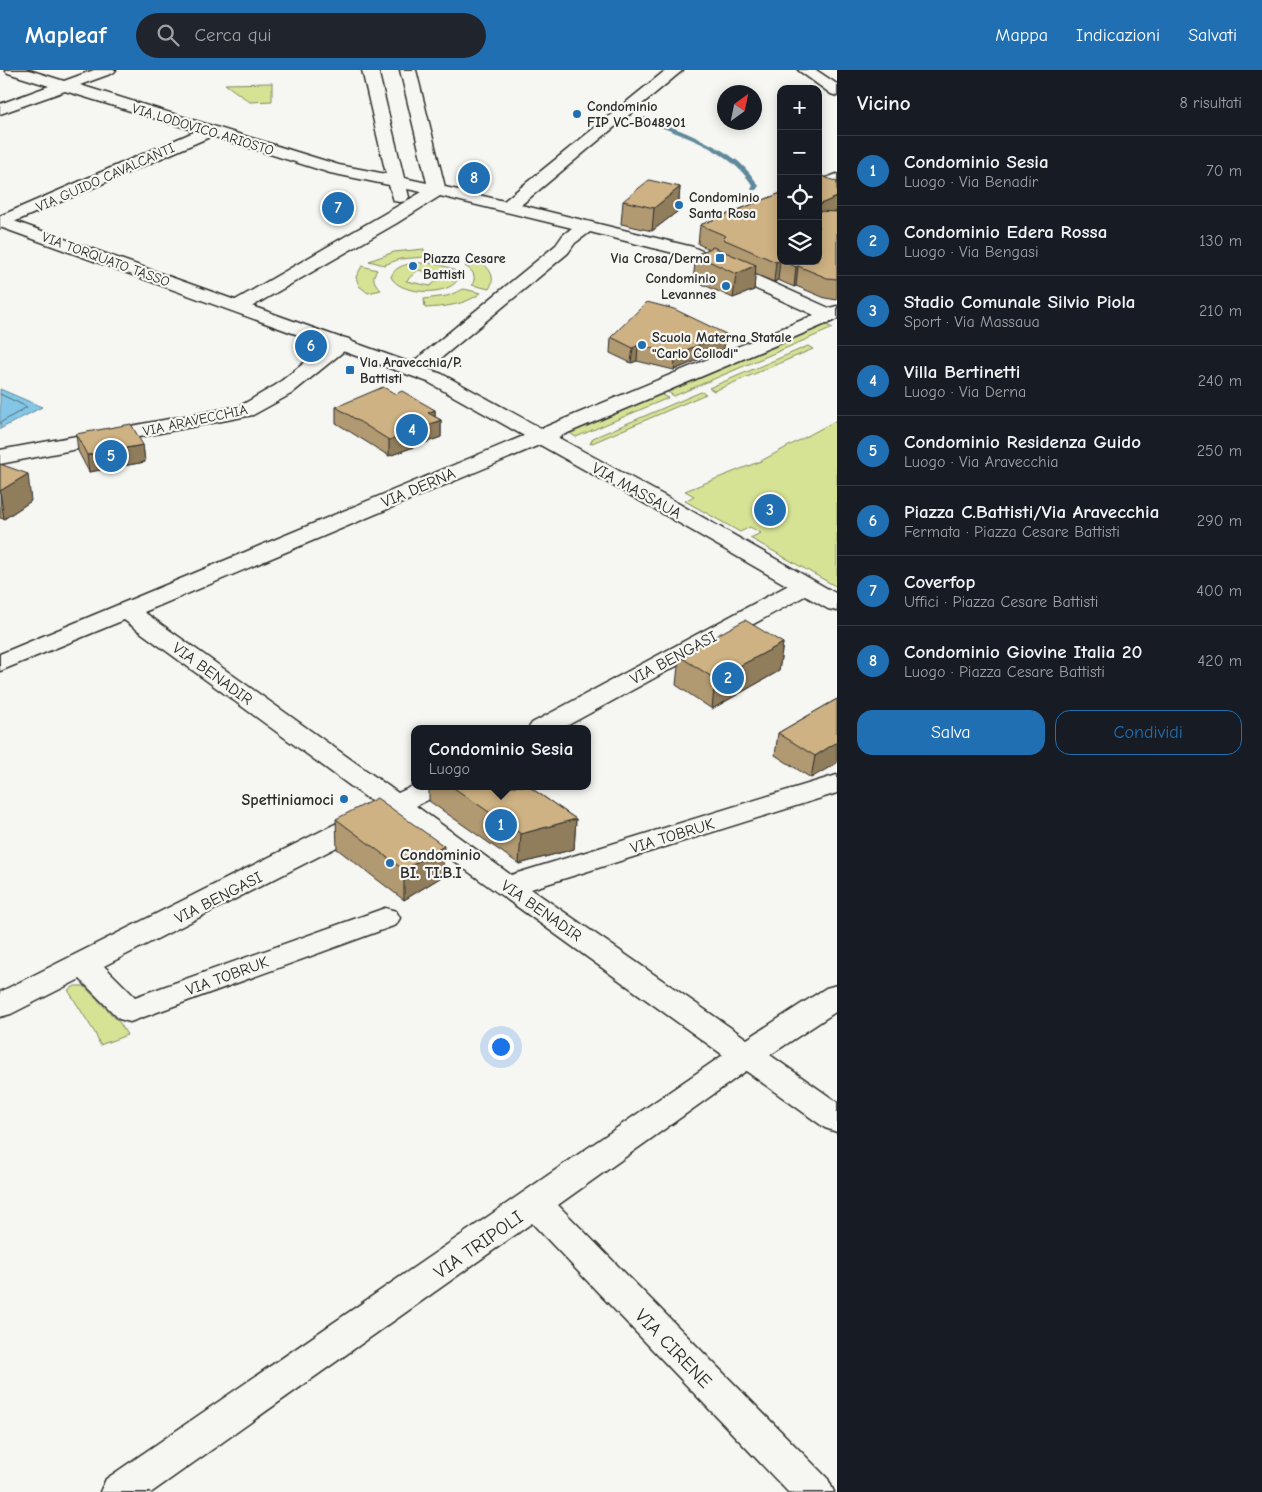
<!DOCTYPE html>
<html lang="it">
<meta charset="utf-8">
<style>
:root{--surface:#171b24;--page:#20242c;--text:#f1f3f6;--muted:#9ea1a6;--line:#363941;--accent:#1f6fb2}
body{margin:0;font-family:"Comic Neue",sans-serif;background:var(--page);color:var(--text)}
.controls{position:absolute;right:15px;top:15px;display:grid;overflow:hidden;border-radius:10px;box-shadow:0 2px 12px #0003}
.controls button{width:45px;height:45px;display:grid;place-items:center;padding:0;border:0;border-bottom:1px solid var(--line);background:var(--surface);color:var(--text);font:25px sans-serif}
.compass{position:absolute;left:717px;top:15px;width:45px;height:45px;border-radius:50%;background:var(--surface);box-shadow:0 2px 12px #0003;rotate:33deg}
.you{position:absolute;left:500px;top:976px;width:18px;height:18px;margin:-12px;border:4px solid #fff;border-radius:50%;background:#1a73e8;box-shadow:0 0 0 8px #1a73e833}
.badge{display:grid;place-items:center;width:32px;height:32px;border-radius:50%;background:var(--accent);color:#fff;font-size:16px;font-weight:700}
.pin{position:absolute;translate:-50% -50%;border:2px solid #fff;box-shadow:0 1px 5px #0006}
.popup{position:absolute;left:411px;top:655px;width:180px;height:65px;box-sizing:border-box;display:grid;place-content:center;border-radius:10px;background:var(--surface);filter:drop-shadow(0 1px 4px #0005);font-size:16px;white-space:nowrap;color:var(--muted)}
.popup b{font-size:19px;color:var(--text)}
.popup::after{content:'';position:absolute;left:50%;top:100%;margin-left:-10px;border:10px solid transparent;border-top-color:var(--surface)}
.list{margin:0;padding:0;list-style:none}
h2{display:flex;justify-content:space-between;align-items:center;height:65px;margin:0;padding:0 20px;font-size:21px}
h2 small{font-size:16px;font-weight:400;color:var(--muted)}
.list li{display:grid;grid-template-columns:32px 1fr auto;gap:15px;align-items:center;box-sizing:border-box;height:70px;padding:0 20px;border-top:1px solid var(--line)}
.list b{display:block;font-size:19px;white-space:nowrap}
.list p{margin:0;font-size:16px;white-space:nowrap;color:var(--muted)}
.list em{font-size:16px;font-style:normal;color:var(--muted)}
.actions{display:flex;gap:10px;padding:15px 20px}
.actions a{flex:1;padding:11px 0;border:1px solid var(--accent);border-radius:15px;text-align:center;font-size:18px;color:var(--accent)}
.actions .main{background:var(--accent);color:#fff}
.icon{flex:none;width:28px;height:28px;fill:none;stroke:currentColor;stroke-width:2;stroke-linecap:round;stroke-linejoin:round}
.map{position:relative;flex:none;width:837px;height:1422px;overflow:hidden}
header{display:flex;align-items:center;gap:30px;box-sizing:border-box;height:70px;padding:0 25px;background:var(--accent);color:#fff}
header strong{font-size:24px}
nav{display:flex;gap:28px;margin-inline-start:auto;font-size:18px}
.search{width:350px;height:45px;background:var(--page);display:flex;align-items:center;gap:12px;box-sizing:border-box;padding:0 18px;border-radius:28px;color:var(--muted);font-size:19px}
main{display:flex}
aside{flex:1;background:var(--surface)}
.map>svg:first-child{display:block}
.green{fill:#d6e395;stroke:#808760;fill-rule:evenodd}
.water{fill:#84c6e5;stroke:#60889b}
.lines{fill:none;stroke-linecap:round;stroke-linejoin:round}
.shore{stroke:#4f6975;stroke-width:1}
.stream{fill:#60889b;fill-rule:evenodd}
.street-casing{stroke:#2b2b2b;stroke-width:3}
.secondary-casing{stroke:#2b2b2b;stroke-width:3}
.street{fill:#f6f6f2;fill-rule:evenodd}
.secondary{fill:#f6f6f2;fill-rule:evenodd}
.wall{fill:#b19971;stroke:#2b2b2b}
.shaded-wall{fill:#907d5c;stroke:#2b2b2b}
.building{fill:#ceb283;stroke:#2b2b2b}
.poi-dot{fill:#1f6fb2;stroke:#f6f6f2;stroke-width:2}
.labels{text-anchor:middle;stroke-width:4.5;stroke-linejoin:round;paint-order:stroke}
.far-poi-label{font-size:14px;font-weight:bold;fill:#2b2b2b;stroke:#f6f6f2;text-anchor:start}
.far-street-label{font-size:14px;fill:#2b2b2b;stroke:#f6f6f2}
.street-label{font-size:16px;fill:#2b2b2b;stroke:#f6f6f2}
.poi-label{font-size:16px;font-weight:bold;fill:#2b2b2b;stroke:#f6f6f2;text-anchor:end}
.near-street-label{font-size:19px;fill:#2b2b2b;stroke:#f6f6f2}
</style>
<header>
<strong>Mapleaf</strong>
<div class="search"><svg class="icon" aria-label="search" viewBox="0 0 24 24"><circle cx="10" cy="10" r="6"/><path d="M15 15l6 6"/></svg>Cerca qui</div>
<nav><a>Mappa</a><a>Indicazioni</a><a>Salvati</a></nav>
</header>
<main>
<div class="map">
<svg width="837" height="1422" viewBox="0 0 837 1422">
<rect width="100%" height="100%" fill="#f6f6f2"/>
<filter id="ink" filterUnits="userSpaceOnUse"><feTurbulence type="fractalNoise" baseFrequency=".02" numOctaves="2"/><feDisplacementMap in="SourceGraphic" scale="10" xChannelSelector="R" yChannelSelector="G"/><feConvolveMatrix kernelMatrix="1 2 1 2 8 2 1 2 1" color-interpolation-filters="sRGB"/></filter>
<g filter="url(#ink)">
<g class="green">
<path d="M 272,13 L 272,31 L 250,32 L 225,14 Z"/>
<path d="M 424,179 L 424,187 L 400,189 L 384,195 L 369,191 L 394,182 Z"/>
<path d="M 480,191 C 489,198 497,207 489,219 L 472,215 C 477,206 473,201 465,196 Z"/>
<path d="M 426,193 C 434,193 468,198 455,213 C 442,226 399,224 391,207 C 396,193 414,193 426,193 ZM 418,200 L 443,205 L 443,206 L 430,216 L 406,211 Z"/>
<path d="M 362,196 L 377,200 C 371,208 374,213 381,220 L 368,223 L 359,216 L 356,207 Z"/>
<path d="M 464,219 L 481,223 C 465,235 444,237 425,238 L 424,229 L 447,226 Z"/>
<path d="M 824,254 L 833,258 L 674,326 L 666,321 Z"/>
<path d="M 808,276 L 813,279 L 714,321 L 709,318 Z"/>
<path d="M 701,322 L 706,324 L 590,374 L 593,368 Z"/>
<path d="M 660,324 L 668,328 L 576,367 L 568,362 Z"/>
<path d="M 837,350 L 837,517 L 750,468 L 761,463 L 750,457 L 740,462 L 685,431 L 694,426 L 685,421 L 761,391 Z"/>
<path d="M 75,916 L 84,916 L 120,953 L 127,965 L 100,975 L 95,963 L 68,920 Z"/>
</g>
<path class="water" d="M 0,319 L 42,337 L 0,359 Z"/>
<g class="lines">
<path class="shore" d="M 0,324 L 27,337 L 0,353"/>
<path class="stream" d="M 644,47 C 673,57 716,73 739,92 C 747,99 753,107 759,116 L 756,120 L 752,120 L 751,119 L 753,116 C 729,78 682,66 642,50 L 641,49 Z"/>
<g class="street-casing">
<g id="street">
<path d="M 5,0 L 29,0 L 64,11 L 94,0 L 116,0 L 113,3 L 80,15 L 339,95 L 386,104 L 362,0 L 378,0 L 404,108 L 427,113 L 400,0 L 416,0 L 445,117 L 504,131 L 666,0 L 683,0 L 521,135 L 693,177 L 829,238 L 837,236 L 837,249 L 833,251 L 144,542 L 398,723 L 415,715 L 415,716 L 448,716 L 444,722 L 416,736 L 511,805 L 837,705 L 837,723 L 531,819 L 747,969 L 826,918 L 837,915 L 837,941 L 770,985 L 837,1032 L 837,1062 L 825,1058 L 746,1001 L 558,1135 L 828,1409 L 834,1422 L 788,1422 L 532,1153 L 152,1422 L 100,1422 L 106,1409 L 723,985 L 394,748 L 104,896 L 135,927 L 385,838 L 396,841 L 400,848 L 396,855 L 130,952 L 119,949 L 80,909 L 11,944 L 0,947 L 0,922 L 375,734 L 124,550 L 0,601 L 0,584 L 814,245 L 681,185 L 590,162 L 575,173 L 568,183 L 422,304 L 415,306 L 408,304 L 405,300 L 408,296 L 556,175 L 563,165 L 572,158 L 440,126 L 397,153 L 246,240 L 239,242 L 232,240 L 229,236 L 232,232 L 422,122 L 407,119 L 409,127 L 406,131 L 400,132 L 394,131 L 389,115 L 330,103 L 212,66 L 0,158 L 0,146 L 196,61 L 65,21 L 0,44 L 0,34 L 49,16 L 8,3 Z"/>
<path d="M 837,104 L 837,115 L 818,122 L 818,111 Z"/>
<path d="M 342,267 L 349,269 L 352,273 L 349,277 L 291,324 L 253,345 L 0,394 L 0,380 L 240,336 L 276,315 L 335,269 Z"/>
<path d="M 805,509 L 814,511 L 817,516 L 814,521 L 561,659 L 528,659 L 532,653 L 796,511 Z"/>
</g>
</g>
<g class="secondary-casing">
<g id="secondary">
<path d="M 798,0 L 816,0 L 837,14 L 837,26 L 831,24 Z"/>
<path d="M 0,146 L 442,304 L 674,431 L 837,524 L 837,541 L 828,539 L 658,441 L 428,312 L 0,157 Z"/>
</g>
</g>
<use href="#street" class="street"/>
<use href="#secondary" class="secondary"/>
</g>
<g class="wall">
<path d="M 837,112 L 837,230 L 825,228 L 796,216 L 794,217 L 778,210 L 774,212 L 755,204 L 754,220 L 733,228 L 693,210 L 696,185 L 709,179 L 698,174 L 700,155 L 781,123 L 781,191 L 818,191 Z"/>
<path d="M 680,117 L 678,141 L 652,161 L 621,154 L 623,131 Z"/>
<path d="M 611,267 L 724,279 L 674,300 L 637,291 L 631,293 L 610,283 Z"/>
<path d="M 336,337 L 435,340 L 435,347 L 441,350 L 441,367 L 389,386 L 336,353 Z"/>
<path d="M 76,364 L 143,375 L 145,392 L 89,402 L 78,381 Z"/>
<path d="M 0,394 L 31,431 L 4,449 L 0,448 Z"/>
<path d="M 783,573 L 779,601 L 712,639 L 676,615 L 679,586 Z"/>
<path d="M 837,629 L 811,708 L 775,685 L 778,663 Z"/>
<path d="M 429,716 L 528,716 L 576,749 L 574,779 L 519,794 L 429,731 Z"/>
<path d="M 336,749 L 443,806 L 404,830 L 337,779 Z"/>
</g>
<g class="shaded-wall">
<path d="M 680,117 L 678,141 L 652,161 L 654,138 Z"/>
<path d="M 837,127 L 837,145 L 818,153 L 818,135 Z"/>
<path d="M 780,190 L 778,210 L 774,212 L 776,192 Z"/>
<path d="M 756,195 L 754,220 L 733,228 L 736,204 Z"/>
<path d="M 798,196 L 796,216 L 794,217 L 796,197 Z"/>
<path d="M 726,264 L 724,279 L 674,300 L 676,284 Z"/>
<path d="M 638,275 L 637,291 L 631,293 L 633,278 Z"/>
<path d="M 435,340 L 435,353 L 441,350 L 441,367 L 389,386 L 389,370 L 428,343 Z"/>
<path d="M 143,375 L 145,392 L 89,402 L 87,385 Z"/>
<path d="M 28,404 L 31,431 L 4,449 L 0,421 Z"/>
<path d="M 783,573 L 779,601 L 712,639 L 715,609 Z"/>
<path d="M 837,672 L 837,693 L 811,708 L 815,686 Z"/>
<path d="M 576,749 L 574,779 L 519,794 L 521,764 Z"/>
<path d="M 444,776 L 443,806 L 404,830 L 404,800 Z"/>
</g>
<g class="building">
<path d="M 822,106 L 837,112 L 837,127 L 818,135 L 818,108 Z"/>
<path d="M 649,110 L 680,117 L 654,138 L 623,131 Z"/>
<path d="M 781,123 L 781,190 L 776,192 L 723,169 L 726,166 L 700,155 Z"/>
<path d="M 818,141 L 837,142 L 837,209 L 827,208 L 798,196 L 796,197 L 783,191 L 818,191 Z"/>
<path d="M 713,177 L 756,195 L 736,204 L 696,185 Z"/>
<path d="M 647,232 L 674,239 L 726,264 L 676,284 L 638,275 L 633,278 L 611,267 Z"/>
<path d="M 383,317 L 396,324 L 402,321 L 435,340 L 428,343 L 441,350 L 389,370 L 336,337 Z"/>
<path d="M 131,354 L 143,375 L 87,385 L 76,364 Z"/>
<path d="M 0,394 L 28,404 L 0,421 Z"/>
<path d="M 745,550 L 783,573 L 715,609 L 679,586 Z"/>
<path d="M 837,629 L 837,672 L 815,686 L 778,663 Z"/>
<path d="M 451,716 L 528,716 L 576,749 L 521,764 Z"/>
<path d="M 377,728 L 444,776 L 404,800 L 336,749 Z"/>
</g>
</g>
<g class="poi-dot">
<circle cx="577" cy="44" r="5"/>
<circle cx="679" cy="135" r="5"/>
<rect x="715" y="183" width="10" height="10" rx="2.5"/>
<circle cx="413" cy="196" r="5"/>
<circle cx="726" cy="216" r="5"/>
<circle cx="642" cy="275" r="5"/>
<rect x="345" y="295" width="10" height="10" rx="2.5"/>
<circle cx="344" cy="729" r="5"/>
<circle cx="390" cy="793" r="5"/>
</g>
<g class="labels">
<g class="far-poi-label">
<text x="587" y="41">Condominio<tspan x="587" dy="16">FIP VC-B048901</tspan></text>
<text x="689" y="132">Condominio<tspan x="689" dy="16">Santa Rosa</tspan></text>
<text x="423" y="193">Piazza Cesare<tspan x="423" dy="16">Battisti</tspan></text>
<text x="710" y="193" text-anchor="end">Via Crosa/Derna</text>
<text x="716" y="213" text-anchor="end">Condominio<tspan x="716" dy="16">Levannes</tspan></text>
<text x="652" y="272">Scuola Materna Statale<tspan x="652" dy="16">"Carlo Collodi"</tspan></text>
<text x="360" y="297">Via Aravecchia/P.<tspan x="360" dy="16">Battisti</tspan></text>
</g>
<g class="far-street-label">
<text transform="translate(203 59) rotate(17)" y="5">VIA LODOVICO ARIOSTO</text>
<text transform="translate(105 107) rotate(-24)" y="5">VIA GUIDO CAVALCANTI</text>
<text transform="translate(106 189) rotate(20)" y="5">VIA TORQUATO TASSO</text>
<text transform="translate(195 350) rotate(-12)" y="5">VIA ARAVECCHIA</text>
</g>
<g class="street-label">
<text transform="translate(418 417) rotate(-23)" y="6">VIA DERNA</text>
<text transform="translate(637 420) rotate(29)" y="6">VIA MASSAUA</text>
<text transform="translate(673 587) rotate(-28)" y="6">VIA BENGASI</text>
<text transform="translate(213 603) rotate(36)" y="6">VIA BENADIR</text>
<text transform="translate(672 765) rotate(-17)" y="6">VIA TOBRUK</text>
<text transform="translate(218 827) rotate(-27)" y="6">VIA BENGASI</text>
<text transform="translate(542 840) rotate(35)" y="6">VIA BENADIR</text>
<text transform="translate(227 905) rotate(-20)" y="6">VIA TOBRUK</text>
</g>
<g class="poi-label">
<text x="334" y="735">Spettiniamoci</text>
<text x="400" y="790" text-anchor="start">Condominio<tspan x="400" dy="18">BI. TI.B.I</tspan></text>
</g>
<g class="near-street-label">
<text transform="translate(478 1174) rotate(-35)" y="7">VIA TRIPOLI</text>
<text transform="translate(674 1278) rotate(46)" y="7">VIA CIRENE</text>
</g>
</g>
</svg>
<div class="controls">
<button>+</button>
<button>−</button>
<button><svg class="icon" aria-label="locate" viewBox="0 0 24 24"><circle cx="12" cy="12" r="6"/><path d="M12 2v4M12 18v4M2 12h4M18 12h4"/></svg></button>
<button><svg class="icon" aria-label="layers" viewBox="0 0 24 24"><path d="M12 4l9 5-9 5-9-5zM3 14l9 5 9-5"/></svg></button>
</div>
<svg class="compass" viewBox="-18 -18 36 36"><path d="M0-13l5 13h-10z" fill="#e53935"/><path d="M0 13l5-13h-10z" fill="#9ea1a6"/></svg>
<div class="you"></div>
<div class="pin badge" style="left:501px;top:755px">1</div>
<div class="popup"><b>Condominio Sesia</b>Luogo</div>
<div class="pin badge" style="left:728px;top:608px">2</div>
<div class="pin badge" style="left:770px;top:440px">3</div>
<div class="pin badge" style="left:412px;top:360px">4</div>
<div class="pin badge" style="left:111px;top:386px">5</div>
<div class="pin badge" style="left:311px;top:276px">6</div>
<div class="pin badge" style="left:338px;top:138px">7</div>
<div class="pin badge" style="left:474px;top:108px">8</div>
</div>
<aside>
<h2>Vicino<small>8 risultati</small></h2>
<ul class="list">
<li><span class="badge">1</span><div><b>Condominio Sesia</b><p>Luogo · Via Benadir</p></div><em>70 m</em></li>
<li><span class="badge">2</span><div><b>Condominio Edera Rossa</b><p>Luogo · Via Bengasi</p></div><em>130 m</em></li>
<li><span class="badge">3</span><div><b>Stadio Comunale Silvio Piola</b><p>Sport · Via Massaua</p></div><em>210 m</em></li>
<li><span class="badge">4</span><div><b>Villa Bertinetti</b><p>Luogo · Via Derna</p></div><em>240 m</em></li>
<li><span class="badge">5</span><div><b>Condominio Residenza Guido</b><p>Luogo · Via Aravecchia</p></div><em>250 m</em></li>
<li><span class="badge">6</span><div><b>Piazza C.Battisti/Via Aravecchia</b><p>Fermata · Piazza Cesare Battisti</p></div><em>290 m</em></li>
<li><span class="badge">7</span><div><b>Coverfop</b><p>Uffici · Piazza Cesare Battisti</p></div><em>400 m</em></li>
<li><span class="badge">8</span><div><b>Condominio Giovine Italia 20</b><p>Luogo · Piazza Cesare Battisti</p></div><em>420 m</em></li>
</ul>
<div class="actions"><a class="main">Salva</a><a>Condividi</a></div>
</aside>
</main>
